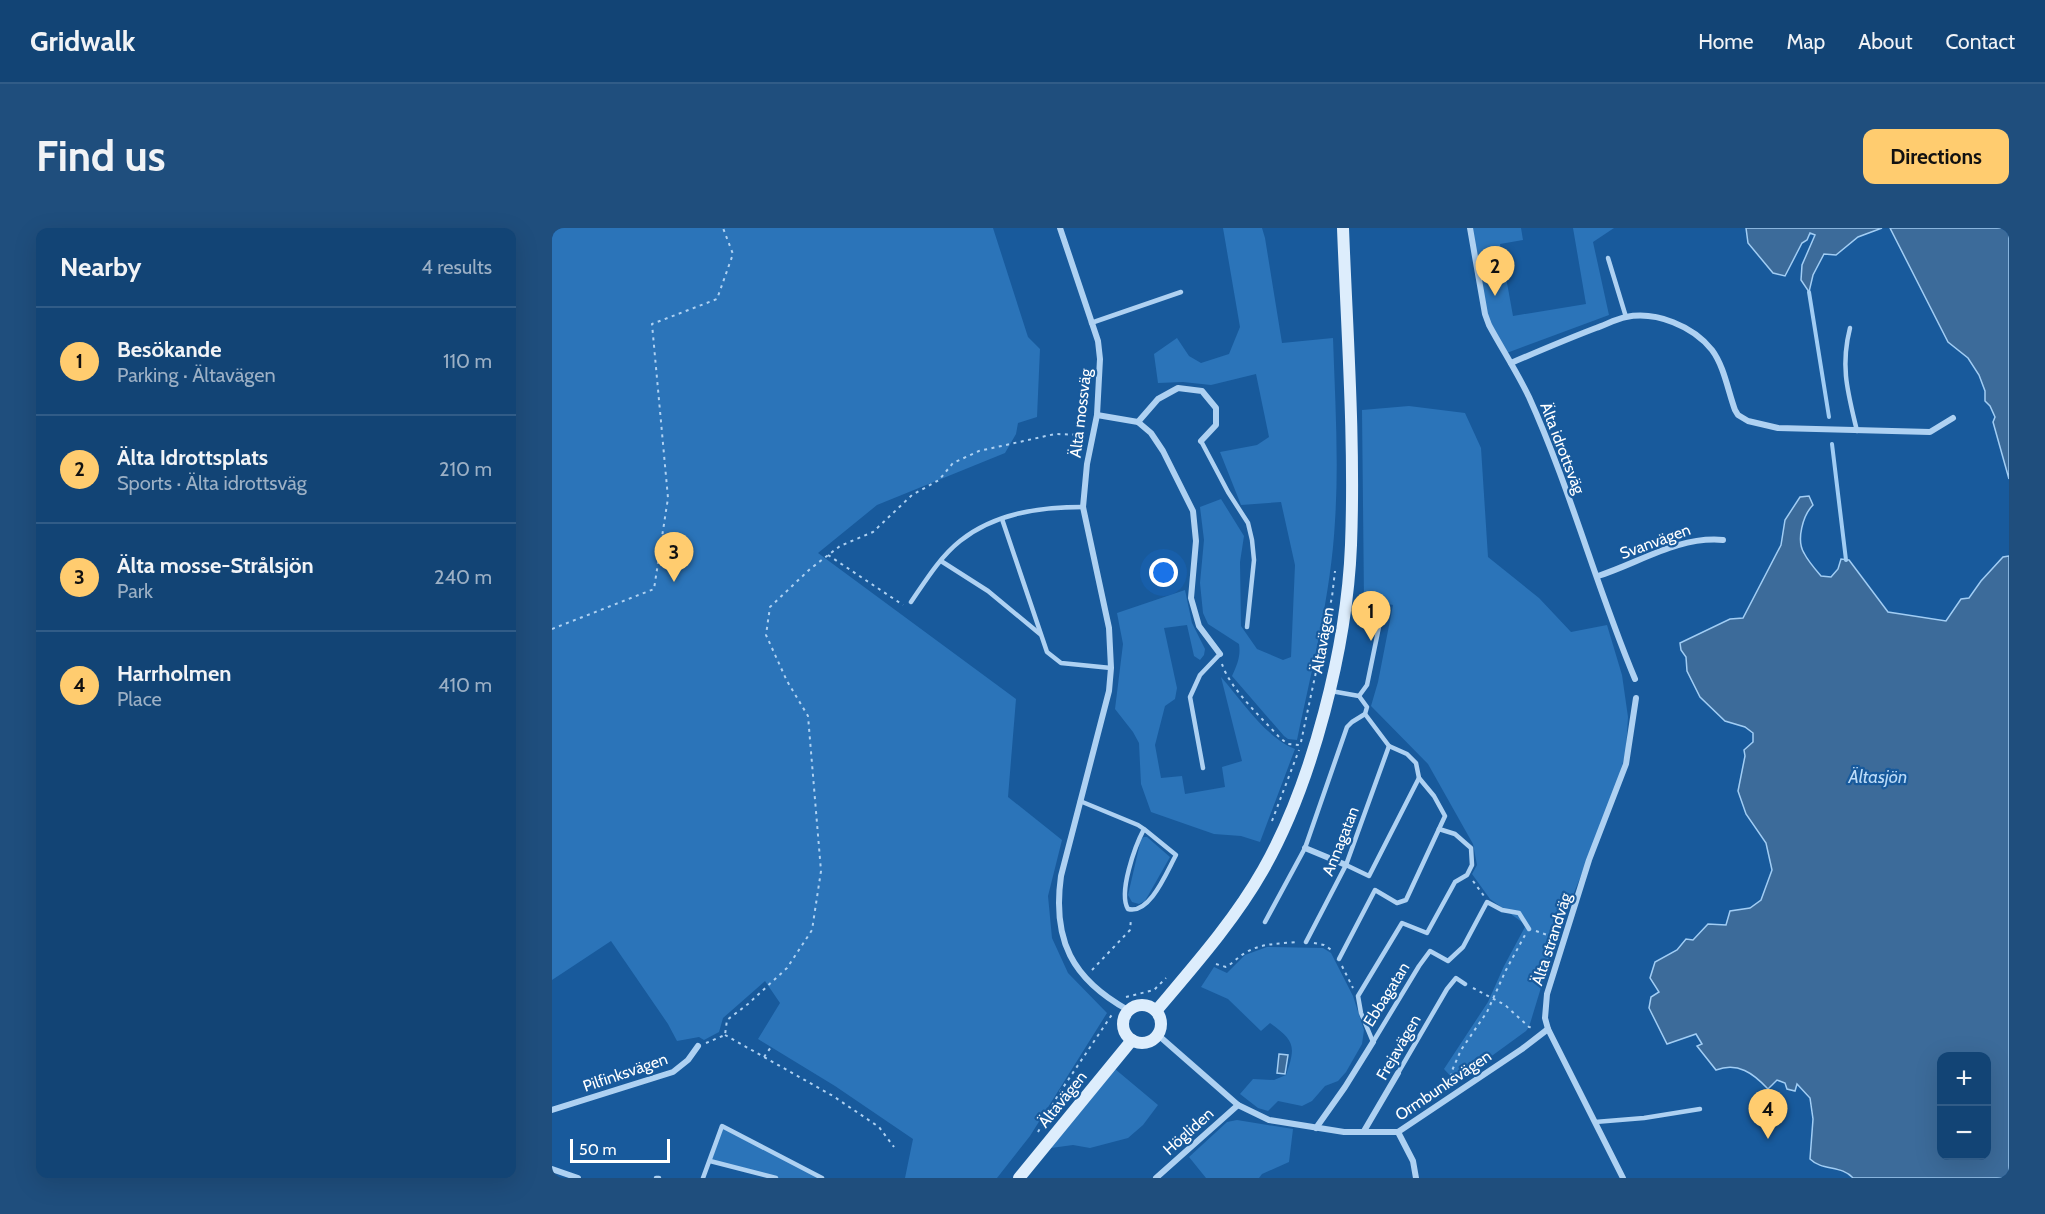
<!DOCTYPE html>
<meta charset="utf-8">
<style>
:root{--surface:#124475;--page:#1f4e7d;--text:#f1f3f6;--muted:#9cb0c5;--line:#315c87;--accent:#ffcc6f}
body{margin:0;font-family:Cabin,sans-serif;background:var(--page);color:var(--text)}
.controls{position:absolute;right:18px;bottom:18px;display:grid;overflow:hidden;border-radius:12px;box-shadow:0 6px 24px #0002}
.controls button{width:54px;height:54px;display:grid;place-items:center;padding:0;border:0;border-bottom:2px solid var(--line);background:var(--surface);color:var(--text);font:30px sans-serif}
.scale{position:absolute;left:18px;bottom:15px;width:100px;box-sizing:border-box;padding-left:6px;border:3px solid #fff;border-top:0;font-size:16px;line-height:21px;white-space:nowrap;color:#fff;-webkit-text-stroke:4px #185a9c;paint-order:stroke}
.you{position:absolute;left:612px;top:345px;width:21px;height:21px;margin:-15px;border:4px solid #fff;border-radius:50%;background:#1a73e8;box-shadow:0 0 0 9px #1a73e833}
.badge{display:grid;place-items:center;width:39px;height:39px;border-radius:50%;background:var(--accent);color:#111;font-size:20px;font-weight:700}
.pin{position:absolute;translate:-50% -50px;filter:drop-shadow(0 2px 3px #0008)}
.pin::after{content:'';position:absolute;top:32px;width:21px;height:18px;background:inherit;clip-path:polygon(0 0,100% 0,50% 100%)}
.list{margin:0;padding:0;list-style:none}
h2{display:flex;justify-content:space-between;align-items:center;height:78px;margin:0;padding:0 24px;font-size:26px}
h2 small{font-size:20px;font-weight:400;color:var(--muted)}
.list li{display:grid;grid-template-columns:39px 1fr auto;gap:18px;align-items:center;box-sizing:border-box;height:108px;padding:0 24px;border-top:2px solid var(--line)}
.list b{display:block;font-size:22px;white-space:nowrap}
.list p{margin:0;font-size:20px;white-space:nowrap;color:var(--muted)}
.list em{font-size:20px;font-style:normal;color:var(--muted)}
.map{position:relative;flex:none;width:1457px;height:950px;overflow:hidden;border-radius:12px}
header{display:flex;align-items:center;gap:36px;box-sizing:border-box;height:84px;padding:0 30px;background:var(--surface);border-bottom:2px solid var(--line)}
header strong{font-size:28px}
nav{display:flex;gap:33px;margin-inline-start:auto;font-size:21px}
.intro{display:flex;align-items:center;justify-content:space-between;box-sizing:border-box;height:144px;padding:0 36px}
h1{margin:0;font-size:42px}
.button{padding:15px 27px;border-radius:12px;background:var(--accent);color:#111;font-size:21px;font-weight:700}
main{display:flex;gap:36px;padding:0 36px}
aside{flex:1;background:var(--surface);border-radius:12px;box-shadow:0 6px 24px #0002}
.map>svg:first-child{display:block}
.green{fill:#2b74b9}
.water{fill:#3c6b9a;stroke:#a1cdf4;stroke-width:1.5;fill-rule:evenodd}
.lines{fill:none;stroke-linecap:round;stroke-linejoin:round}
.stream{stroke:#a1cdf4;stroke-width:4}
.path{stroke:#aed1f2;stroke-width:2;stroke-dasharray:3 4.5;stroke-linecap:butt}
.lane{stroke:#aed1f2;stroke-width:4.5}
.street{stroke:#aed1f2;stroke-width:6}
.secondary{stroke:#ddedfc;stroke-width:12}
.labels{text-anchor:middle;stroke-width:4.5;stroke-linejoin:round;paint-order:stroke}
.street-label{font-size:16px;fill:#fff;stroke:#185a9c}
.water-label{font-size:18px;font-style:italic;fill:#bbdbf8;stroke:#185a9c}
</style>
<header>
<strong>Gridwalk</strong>
<nav><a>Home</a><a>Map</a><a>About</a><a>Contact</a></nav>
</header>
<div class="intro"><h1>Find us</h1><a class="button">Directions</a></div>
<main>
<aside>
<h2>Nearby<small>4 results</small></h2>
<ul class="list">
<li><span class="badge">1</span><div><b>Besökande</b><p>Parking · Ältavägen</p></div><em>110 m</em></li>
<li><span class="badge">2</span><div><b>Älta Idrottsplats</b><p>Sports · Älta idrottsväg</p></div><em>210 m</em></li>
<li><span class="badge">3</span><div><b>Älta mosse-Strålsjön</b><p>Park</p></div><em>240 m</em></li>
<li><span class="badge">4</span><div><b>Harrholmen</b><p>Place</p></div><em>410 m</em></li>
</ul>
</aside>
<div class="map">
<svg width="1457" height="950" viewBox="0 0 1457 950">
<rect width="100%" height="100%" fill="#185a9c"/>
<g class="green">
<path d="M 0,0 L 441,0 L 476,109 L 488,121 L 485,189 L 466,195 L 464,206 L 453,225 L 325,277 L 266,325 L 464,471 L 456,569 L 510,612 L 496,668 L 500,710 L 516,745 L 555,785 L 478,908 L 445,950 L 353,950 L 361,911 L 283,858 L 206,811 L 228,775 L 213,753 L 171,790 L 167,804 L 152,812 L 147,809 L 125,813 L 116,796 L 59,713 L 0,752 Z"/>
<path d="M 671,0 L 710,0 L 713,10 L 730,115 L 781,110 C 783,171 787,232 783,293 C 779,367 760,440 745,512 L 736,511 L 732,508 L 680,448 C 685,437 689,428 687,416 L 656,396 L 651,385 L 648,355 L 652,312 L 648,279 L 669,271 L 692,308 L 688,334 L 689,398 L 705,421 L 731,432 L 739,429 L 743,337 L 729,274 L 689,277 L 668,224 L 705,217 L 717,209 L 704,146 L 659,157 L 631,154 L 606,155 L 602,126 L 625,110 L 637,128 L 649,135 L 677,126 L 688,99 Z"/>
<path d="M 918,0 L 969,0 L 971,12 L 948,16 L 961,88 L 1034,76 L 1021,0 L 1062,0 L 1041,14 L 1057,87 L 952,126 L 937,97 Z"/>
<path d="M 857,178 L 913,185 L 929,220 L 936,329 L 987,370 L 1019,404 L 1055,397 L 1070,447 L 1076,489 L 1074,522 L 1065,558 L 1005,707 L 977,799 L 974,803 L 904,854 L 892,841 L 936,774 L 952,738 L 974,697 L 938,671 L 920,646 L 925,637 L 921,616 L 876,536 L 819,478 L 826,454 L 841,377 L 812,371 L 810,182 Z"/>
<path d="M 633,362 L 640,395 L 653,421 L 652,427 L 648,432 L 642,428 L 635,397 L 612,400 L 625,460 L 623,471 L 613,478 L 603,517 L 609,550 L 630,548 L 633,566 L 673,559 L 670,539 L 690,533 L 669,449 C 691,474 712,508 743,521 L 708,614 L 689,608 L 662,606 L 599,584 L 589,556 L 587,515 L 581,504 L 563,481 L 571,416 L 565,385 Z"/>
<path d="M 592,609 L 595,609 L 618,629 L 593,673 L 587,676 L 580,674 L 576,667 L 589,611 Z"/>
<path d="M 715,719 L 771,720 L 779,725 L 801,768 L 812,802 L 810,816 L 794,844 L 786,853 L 773,858 L 760,873 L 750,878 L 726,873 L 716,883 L 706,880 L 688,866 L 701,851 L 722,852 L 734,847 C 744,818 743,813 718,795 L 709,803 L 676,771 L 649,759 L 662,739 L 675,745 L 693,727 Z"/>
<path d="M 563,841 L 606,877 L 591,897 L 576,910 L 538,920 L 521,917 L 499,920 Z"/>
<path d="M 685,892 L 741,901 L 737,934 L 710,946 L 707,950 L 654,950 L 637,929 L 675,894 Z"/>
<path d="M 170,898 L 270,950 L 224,950 L 158,933 Z"/>
</g>
<g class="water">
<path d="M 1194,0 L 1330,0 L 1306,9 L 1284,27 L 1272,26 L 1261,47 L 1257,64 L 1249,52 L 1250,37 L 1263,7 L 1258,5 L 1255,12 L 1250,15 L 1233,48 L 1221,45 L 1196,15 Z"/>
<path d="M 1338,0 L 1457,0 L 1457,251 L 1441,194 L 1443,189 L 1438,178 L 1433,173 L 1433,163 L 1427,147 L 1416,130 L 1396,114 Z"/>
<path d="M 1257,268 L 1261,277 C 1251,287 1244,312 1252,325 C 1256,333 1263,341 1269,348 L 1279,349 L 1286,341 L 1289,331 L 1297,332 L 1336,384 L 1394,393 L 1409,371 L 1417,370 L 1429,353 L 1451,329 L 1457,328 L 1457,950 L 1301,950 C 1290,937 1270,943 1258,931 L 1261,891 L 1258,870 L 1245,856 L 1243,863 L 1235,861 L 1233,855 L 1225,852 L 1216,861 C 1201,845 1186,834 1164,842 L 1145,818 L 1150,816 L 1144,806 L 1115,816 L 1097,780 L 1099,769 L 1107,764 L 1098,750 L 1103,734 L 1125,722 L 1134,711 L 1141,712 L 1156,696 L 1174,697 L 1178,683 L 1198,680 L 1209,672 L 1220,642 L 1214,615 L 1194,586 L 1186,563 L 1193,528 L 1192,522 L 1201,514 L 1201,505 L 1193,499 L 1173,493 L 1148,469 L 1135,443 L 1134,429 L 1129,422 L 1128,415 L 1178,391 L 1191,390 L 1229,317 L 1233,292 L 1248,269 ZM 1390,828 L 1434,828 L 1434,928 L 1390,928 Z"/>
<path d="M 727,826 L 736,827 L 733,846 L 725,845 Z"/>
</g>
<g class="lines">
<g class="stream">
<path d="M 1257,64 L 1277,189"/>
<path d="M 1280,216 L 1294,332"/>
</g>
<g class="path">
<path d="M 276,327 L 351,377"/>
<path d="M 0,401 L 102,361 L 116,270 L 100,96 L 165,71 L 181,26 L 171,0"/>
<path d="M 670,436 C 678,461 710,490 728,510 L 736,516 L 748,517"/>
<path d="M 749,514 L 780,369 L 783,343"/>
<path d="M 720,593 L 747,522"/>
<path d="M 921,653 L 932,668"/>
<path d="M 984,703 L 1004,710"/>
<path d="M 762,715 L 772,717 L 781,723"/>
<path d="M 664,736 L 674,739 C 681,735 686,729 693,725 C 709,715 726,716 745,714"/>
<path d="M 790,738 L 801,760"/>
<path d="M 540,742 L 578,702 L 579,691"/>
<path d="M 921,760 L 953,777 L 977,799 L 983,800"/>
<path d="M 574,769 L 602,762 L 614,750"/>
<path d="M 173,807 L 281,868 L 327,899 L 342,919"/>
<path d="M 154,815 L 173,807 L 175,792 L 196,776 L 235,740 L 260,702 L 269,643 L 256,488 L 235,453 L 214,407 L 218,379 L 258,341 L 288,318 L 321,304 L 360,267 L 387,252 L 401,235 L 427,223 L 503,206 L 532,207"/>
<path d="M 212,829 L 219,819"/>
<path d="M 901,856 L 899,845 L 909,822 L 935,784 L 954,742 L 973,707"/>
<path d="M 486,904 L 506,867 L 561,785"/>
</g>
<g class="lane">
<path d="M 1056,30 L 1074,89"/>
<path d="M 539,95 L 629,64"/>
<path d="M 1298,100 C 1288,139 1296,165 1305,203"/>
<path d="M 649,213 L 676,264 L 696,295 L 700,312 L 702,332 L 695,399"/>
<path d="M 450,291 L 495,424 L 509,435 L 559,440"/>
<path d="M 389,333 L 436,363 L 488,406"/>
<path d="M 359,374 C 374,352 388,329 408,313 C 443,285 488,279 531,279"/>
<path d="M 807,468 L 815,457 L 830,384"/>
<path d="M 813,486 L 837,518 L 855,526 L 864,535 L 867,550 L 882,568 L 893,588 L 887,601 L 903,606 L 919,620 L 920,637 L 915,647 L 903,654 L 875,705 L 850,695 L 806,768 L 809,785 L 821,814"/>
<path d="M 651,540 L 638,469 L 648,447 L 668,426"/>
<path d="M 528,573 L 586,597 L 592,601 L 624,627 C 615,643 598,687 576,681 C 566,665 583,618 592,601"/>
<path d="M 794,637 L 817,648 L 867,550"/>
<path d="M 713,694 L 753,620 L 795,499 L 800,494 L 813,486 L 815,479 L 807,468 L 779,463"/>
<path d="M 754,714 L 794,637 L 837,518"/>
<path d="M 787,731 L 823,662 L 845,675 L 854,672 L 887,601"/>
<path d="M 821,814 L 867,738 L 878,723 L 896,733 L 911,719 L 935,674 L 950,682 L 967,685 L 977,701"/>
<path d="M 846,845 L 895,761 L 904,750 L 913,756"/>
<path d="M 1043,894 L 1092,890 L 1148,881"/>
<path d="M 158,933 L 224,950"/>
<path d="M 104,950 L 107,950"/>
<path d="M 151,950 L 170,898 L 270,950"/>
</g>
<g class="street">
<path d="M 508,0 L 546,113 L 548,131 L 545,187 L 535,236 L 531,279 L 557,400 L 559,440 L 557,463 L 509,648 C 500,712 520,751 576,782"/>
<path d="M 918,0 L 933,86 L 937,97 C 950,121 965,144 977,169 C 1018,260 1044,358 1083,451"/>
<path d="M 959,135 C 987,123 1015,111 1044,100 C 1053,97 1064,91 1074,89 C 1104,83 1141,98 1160,122 C 1172,138 1176,163 1183,182 L 1186,187 L 1196,193 L 1226,200 L 1378,204 L 1401,190"/>
<path d="M 545,187 L 586,194 L 599,205 L 611,223 L 641,283 L 644,313 L 639,370 L 647,398 L 668,426"/>
<path d="M 586,194 L 606,171 L 626,160 L 650,163 L 664,180 L 664,197 L 649,213"/>
<path d="M 1046,348 C 1087,335 1126,308 1171,312"/>
<path d="M 753,620 L 794,637"/>
<path d="M 606,807 L 686,877 L 717,892 L 792,904 L 846,904 L 970,821 L 996,801"/>
<path d="M 0,882 L 121,844 L 136,832 L 146,818"/>
<path d="M 764,900 L 793,859 L 821,814"/>
<path d="M 812,903 L 846,845"/>
<path d="M 846,904 L 861,933 L 864,950"/>
<path d="M 0,941 L 26,950"/>
<path d="M 604,950 L 686,877"/>
<path d="M 1071,950 L 996,801 L 993,790 L 995,766 L 1037,632 L 1074,536 L 1084,470"/>
</g>
<g class="secondary">
<circle cx="590" cy="796" r="19"/>
<path d="M 604,783 C 642,738 682,693 711,642 C 761,554 795,418 799,317 C 803,212 795,105 791,0"/>
<path d="M 467,950 L 580,812"/>
</g>
</g>
<g class="labels">
<g class="street-label">
<text transform="translate(528 185) rotate(-83)" y="6">Älta mossväg</text>
<text transform="translate(1011 220) rotate(69)" y="6">Älta idrottsväg</text>
<text transform="translate(1103 313) rotate(-20)" y="6">Svanvägen</text>
<text transform="translate(770 412) rotate(-80)" y="6">Ältavägen</text>
<text transform="translate(788 613) rotate(-68)" y="6">Annagatan</text>
<text transform="translate(999 711) rotate(-72)" y="6">Älta strandväg</text>
<text transform="translate(834 766) rotate(-58)" y="6">Ebbagatan</text>
<text transform="translate(846 819) rotate(-60)" y="6">Frejavägen</text>
<text transform="translate(73 844) rotate(-19)" y="6">Pilfinksvägen</text>
<text transform="translate(891 857) rotate(-34)" y="6">Ormbunksvägen</text>
<text transform="translate(510 871) rotate(-51)" y="6">Ältavägen</text>
<text transform="translate(636 903) rotate(-42)" y="6">Högliden</text>
</g>
<g class="water-label">
<text x="1326" y="555">Ältasjön</text>
</g>
</g>
</svg>
<div class="controls">
<button>+</button>
<button>−</button>
</div>
<div class="scale">50 m</div>
<div class="you"></div>
<div class="pin badge" style="left:819px;top:413px">1</div>
<div class="pin badge" style="left:943px;top:68px">2</div>
<div class="pin badge" style="left:122px;top:354px">3</div>
<div class="pin badge" style="left:1216px;top:911px">4</div>
</div>
</main>
